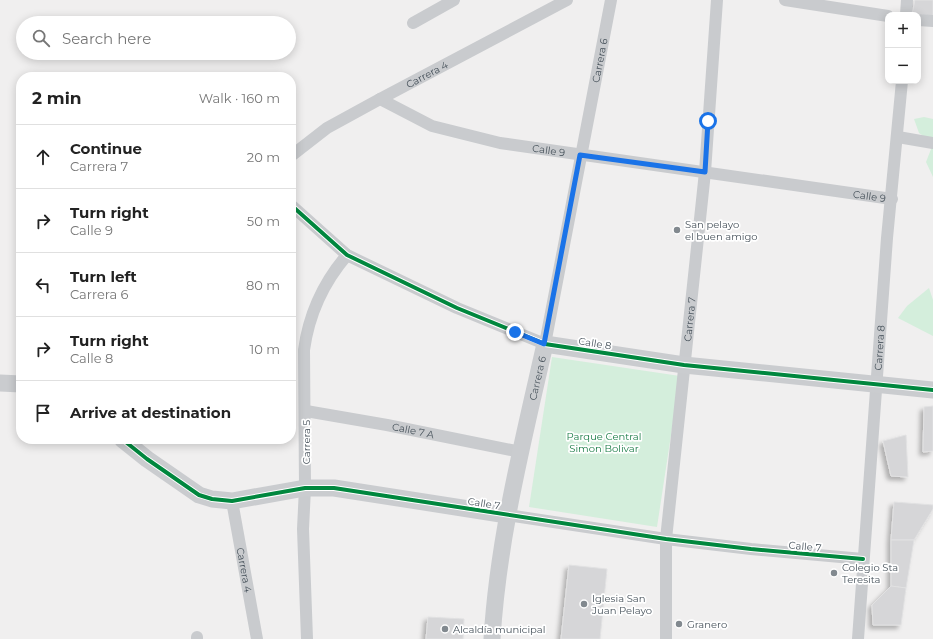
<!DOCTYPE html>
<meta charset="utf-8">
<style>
:root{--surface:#fff;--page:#f2f2f2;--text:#222;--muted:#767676;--line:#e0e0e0}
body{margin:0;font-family:Montserrat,sans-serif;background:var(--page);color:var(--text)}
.controls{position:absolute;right:12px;top:12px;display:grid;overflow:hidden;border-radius:8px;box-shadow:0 2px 10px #0003}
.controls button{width:36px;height:36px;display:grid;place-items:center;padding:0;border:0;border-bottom:1px solid var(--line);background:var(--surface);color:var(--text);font:20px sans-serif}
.stop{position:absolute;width:12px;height:12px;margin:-9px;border:3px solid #1a73e8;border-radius:50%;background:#fff}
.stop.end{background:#1a73e8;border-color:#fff;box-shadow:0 1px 4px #0008}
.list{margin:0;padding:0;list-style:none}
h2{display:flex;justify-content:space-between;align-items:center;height:52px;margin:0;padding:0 16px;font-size:17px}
h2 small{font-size:13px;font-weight:400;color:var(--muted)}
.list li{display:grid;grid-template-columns:26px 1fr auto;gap:12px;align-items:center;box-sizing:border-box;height:64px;padding:0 16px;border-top:1px solid var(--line)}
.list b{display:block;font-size:15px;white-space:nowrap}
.list p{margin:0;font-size:13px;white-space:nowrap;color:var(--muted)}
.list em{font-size:13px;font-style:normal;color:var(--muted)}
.icon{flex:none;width:22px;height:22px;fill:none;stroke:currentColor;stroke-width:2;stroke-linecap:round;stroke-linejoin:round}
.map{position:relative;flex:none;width:933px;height:639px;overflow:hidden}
.search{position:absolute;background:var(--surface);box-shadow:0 2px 10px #0003;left:16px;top:16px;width:280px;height:44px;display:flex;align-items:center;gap:10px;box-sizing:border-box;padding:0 14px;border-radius:22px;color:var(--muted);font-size:15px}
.panel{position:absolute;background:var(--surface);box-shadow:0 2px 10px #0003;left:16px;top:72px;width:280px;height:372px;border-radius:16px}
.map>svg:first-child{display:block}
.green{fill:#d4eedc}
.building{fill:#d6d6d8;stroke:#e1e1e2;filter:url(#shadow)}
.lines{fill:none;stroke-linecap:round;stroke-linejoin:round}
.street{stroke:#c9cbce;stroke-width:12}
.secondary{stroke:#cacccf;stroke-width:17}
.cycleway-casing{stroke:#fff;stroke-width:6}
.cycleway{stroke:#00873e;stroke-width:4}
.route{stroke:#1a73e8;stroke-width:5}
.poi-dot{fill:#82898f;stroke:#fff;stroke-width:1.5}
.labels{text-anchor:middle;stroke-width:3.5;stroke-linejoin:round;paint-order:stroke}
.street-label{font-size:10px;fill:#47525b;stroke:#fff}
.poi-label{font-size:10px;fill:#47525b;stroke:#fff;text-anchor:start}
.park-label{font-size:10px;fill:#187b45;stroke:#fff}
</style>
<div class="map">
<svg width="933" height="639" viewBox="0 0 933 639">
<defs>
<filter id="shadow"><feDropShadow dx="-3.5" dy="3.5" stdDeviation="2" flood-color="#0004"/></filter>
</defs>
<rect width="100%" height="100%" fill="#f0efef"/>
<g class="green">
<path d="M 924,117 L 933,119 L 933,143 L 919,133 L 914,119 Z"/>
<path d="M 933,144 L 933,177 L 926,162 Z"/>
<path d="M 929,288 L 933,300 L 933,336 L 898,318 L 907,306 Z"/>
<path d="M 552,357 L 680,376 L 657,527 L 529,507 Z"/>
</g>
<g class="building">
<path d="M 915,0 L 933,0 L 933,16 L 912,14 Z"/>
<path d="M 933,406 L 933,451 L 923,452 L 924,407 Z"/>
<path d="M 906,435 L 908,477 L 891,476 L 883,441 Z"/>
<path d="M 894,502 L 933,505 L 933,509 L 914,540 L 891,540 Z"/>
<path d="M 891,540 L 914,540 L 906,588 L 891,586 Z"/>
<path d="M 569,565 L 607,569 L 600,639 L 561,639 Z"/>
<path d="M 891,586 L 906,588 L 901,625 L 873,625 L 872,605 Z"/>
<path d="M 428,617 L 464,619 L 463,639 L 426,639 Z"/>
</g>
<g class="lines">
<g class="street">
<path d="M 785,0 L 888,16"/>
<path d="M 906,15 L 907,0"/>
<path d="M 918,20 L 933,21"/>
<path d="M 413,23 L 454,0"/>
<path id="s1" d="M 380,99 L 432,126 L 500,143 L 892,199"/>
<path d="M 898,137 L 933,143"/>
<path id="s2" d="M 291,156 L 327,128 L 380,99 L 567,0"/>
<path id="s3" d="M 291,205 L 347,255 L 457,308 L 545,344 L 611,0"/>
<path id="s4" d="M 306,411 L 387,425 L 521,452"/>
<path id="s5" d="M 232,501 L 257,639"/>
<path d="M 507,515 L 666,539 L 751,549 L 863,559"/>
<path d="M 197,637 L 197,639"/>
<path d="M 307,639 L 303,529 L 305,488 L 304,350 C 309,313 323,283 347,255"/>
<path id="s6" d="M 666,639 L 666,539 L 705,172 L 717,0"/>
<path id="s7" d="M 858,639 L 887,238 L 902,81"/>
</g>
<g class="secondary">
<path d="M 0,383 L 21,384"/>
<path d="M 122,439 L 147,459 L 199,495 L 212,499 L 232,501 L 305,488 L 334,488 L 507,515"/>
<path id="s8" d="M 492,639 C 498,539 523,441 545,344 L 684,365 L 933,390"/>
</g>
<g class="cycleway-casing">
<g id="cycleway">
<path d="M 291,205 L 347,255 L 457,308 L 545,344 L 684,365 L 933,390"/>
<path d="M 122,439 L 147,459 L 199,495 L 212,499 L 232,501 L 305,488 L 334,488 L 666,539 L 751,549 L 863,559"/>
</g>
</g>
<use href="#cycleway" class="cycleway"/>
</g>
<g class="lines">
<path class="route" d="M 515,332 L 544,344 L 580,155 L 705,172 L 708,121"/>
</g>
<g class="poi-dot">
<circle cx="677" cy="230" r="4"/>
<circle cx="834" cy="573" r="4"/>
<circle cx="584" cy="604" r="4"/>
<circle cx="679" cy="624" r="4"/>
<circle cx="445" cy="629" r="4"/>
</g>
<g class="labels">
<g class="street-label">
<text dy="4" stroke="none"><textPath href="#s3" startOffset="581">Carrera 6</textPath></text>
<text dy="4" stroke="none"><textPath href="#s2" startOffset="159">Carrera 4</textPath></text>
<text dy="4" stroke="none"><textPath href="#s1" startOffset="178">Calle 9</textPath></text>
<text dy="4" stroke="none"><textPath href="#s1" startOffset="502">Calle 9</textPath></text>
<text dy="4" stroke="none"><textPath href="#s6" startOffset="321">Carrera 7</textPath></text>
<text transform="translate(595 343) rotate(9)" y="4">Calle 8</text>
<text dy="4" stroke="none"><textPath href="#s7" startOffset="292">Carrera 8</textPath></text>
<text dy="4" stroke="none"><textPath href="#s8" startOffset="265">Carrera 6</textPath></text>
<text dy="4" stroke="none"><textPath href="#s4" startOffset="109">Calle 7 A</textPath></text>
<text transform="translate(306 442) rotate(-90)" y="4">Carrera 5</text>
<text transform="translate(484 503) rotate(9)" y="4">Calle 7</text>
<text transform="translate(805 546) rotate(5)" y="4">Calle 7</text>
<text dy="4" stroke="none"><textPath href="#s5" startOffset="70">Carrera 4</textPath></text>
</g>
<g class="poi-label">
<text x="685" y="228">San pelayo<tspan x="685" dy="12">el buen amigo</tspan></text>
<text x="842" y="571">Colegio Sta<tspan x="842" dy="12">Teresita</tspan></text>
<text x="592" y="602">Iglesia San<tspan x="592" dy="12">Juan Pelayo</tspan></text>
<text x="687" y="628">Granero</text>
<text x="453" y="633">Alcaldía municipal</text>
</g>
<g class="park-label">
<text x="604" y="440">Parque Central<tspan x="604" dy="12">Simon Bolivar</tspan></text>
</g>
</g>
</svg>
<div class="controls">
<button>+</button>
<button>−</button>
</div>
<div class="stop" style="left:708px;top:121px"></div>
<div class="stop end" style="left:515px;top:332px"></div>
<div class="search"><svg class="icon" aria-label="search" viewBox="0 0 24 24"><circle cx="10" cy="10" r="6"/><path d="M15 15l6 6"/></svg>Search here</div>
<section class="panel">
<h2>2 min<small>Walk · 160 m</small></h2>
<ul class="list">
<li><svg class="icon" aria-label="ahead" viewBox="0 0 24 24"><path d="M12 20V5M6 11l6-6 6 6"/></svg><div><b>Continue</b><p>Carrera 7</p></div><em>20 m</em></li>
<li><svg class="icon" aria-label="right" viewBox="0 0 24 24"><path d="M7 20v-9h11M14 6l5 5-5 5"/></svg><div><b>Turn right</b><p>Calle 9</p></div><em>50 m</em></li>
<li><svg class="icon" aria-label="left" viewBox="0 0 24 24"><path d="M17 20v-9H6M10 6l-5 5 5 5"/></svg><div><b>Turn left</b><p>Carrera 6</p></div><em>80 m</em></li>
<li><svg class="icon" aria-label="right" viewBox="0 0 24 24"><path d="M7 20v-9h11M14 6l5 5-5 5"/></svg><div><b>Turn right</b><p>Calle 8</p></div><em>10 m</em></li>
<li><svg class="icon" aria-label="arrive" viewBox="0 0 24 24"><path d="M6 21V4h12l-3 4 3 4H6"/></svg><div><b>Arrive at destination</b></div></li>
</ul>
</section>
</div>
